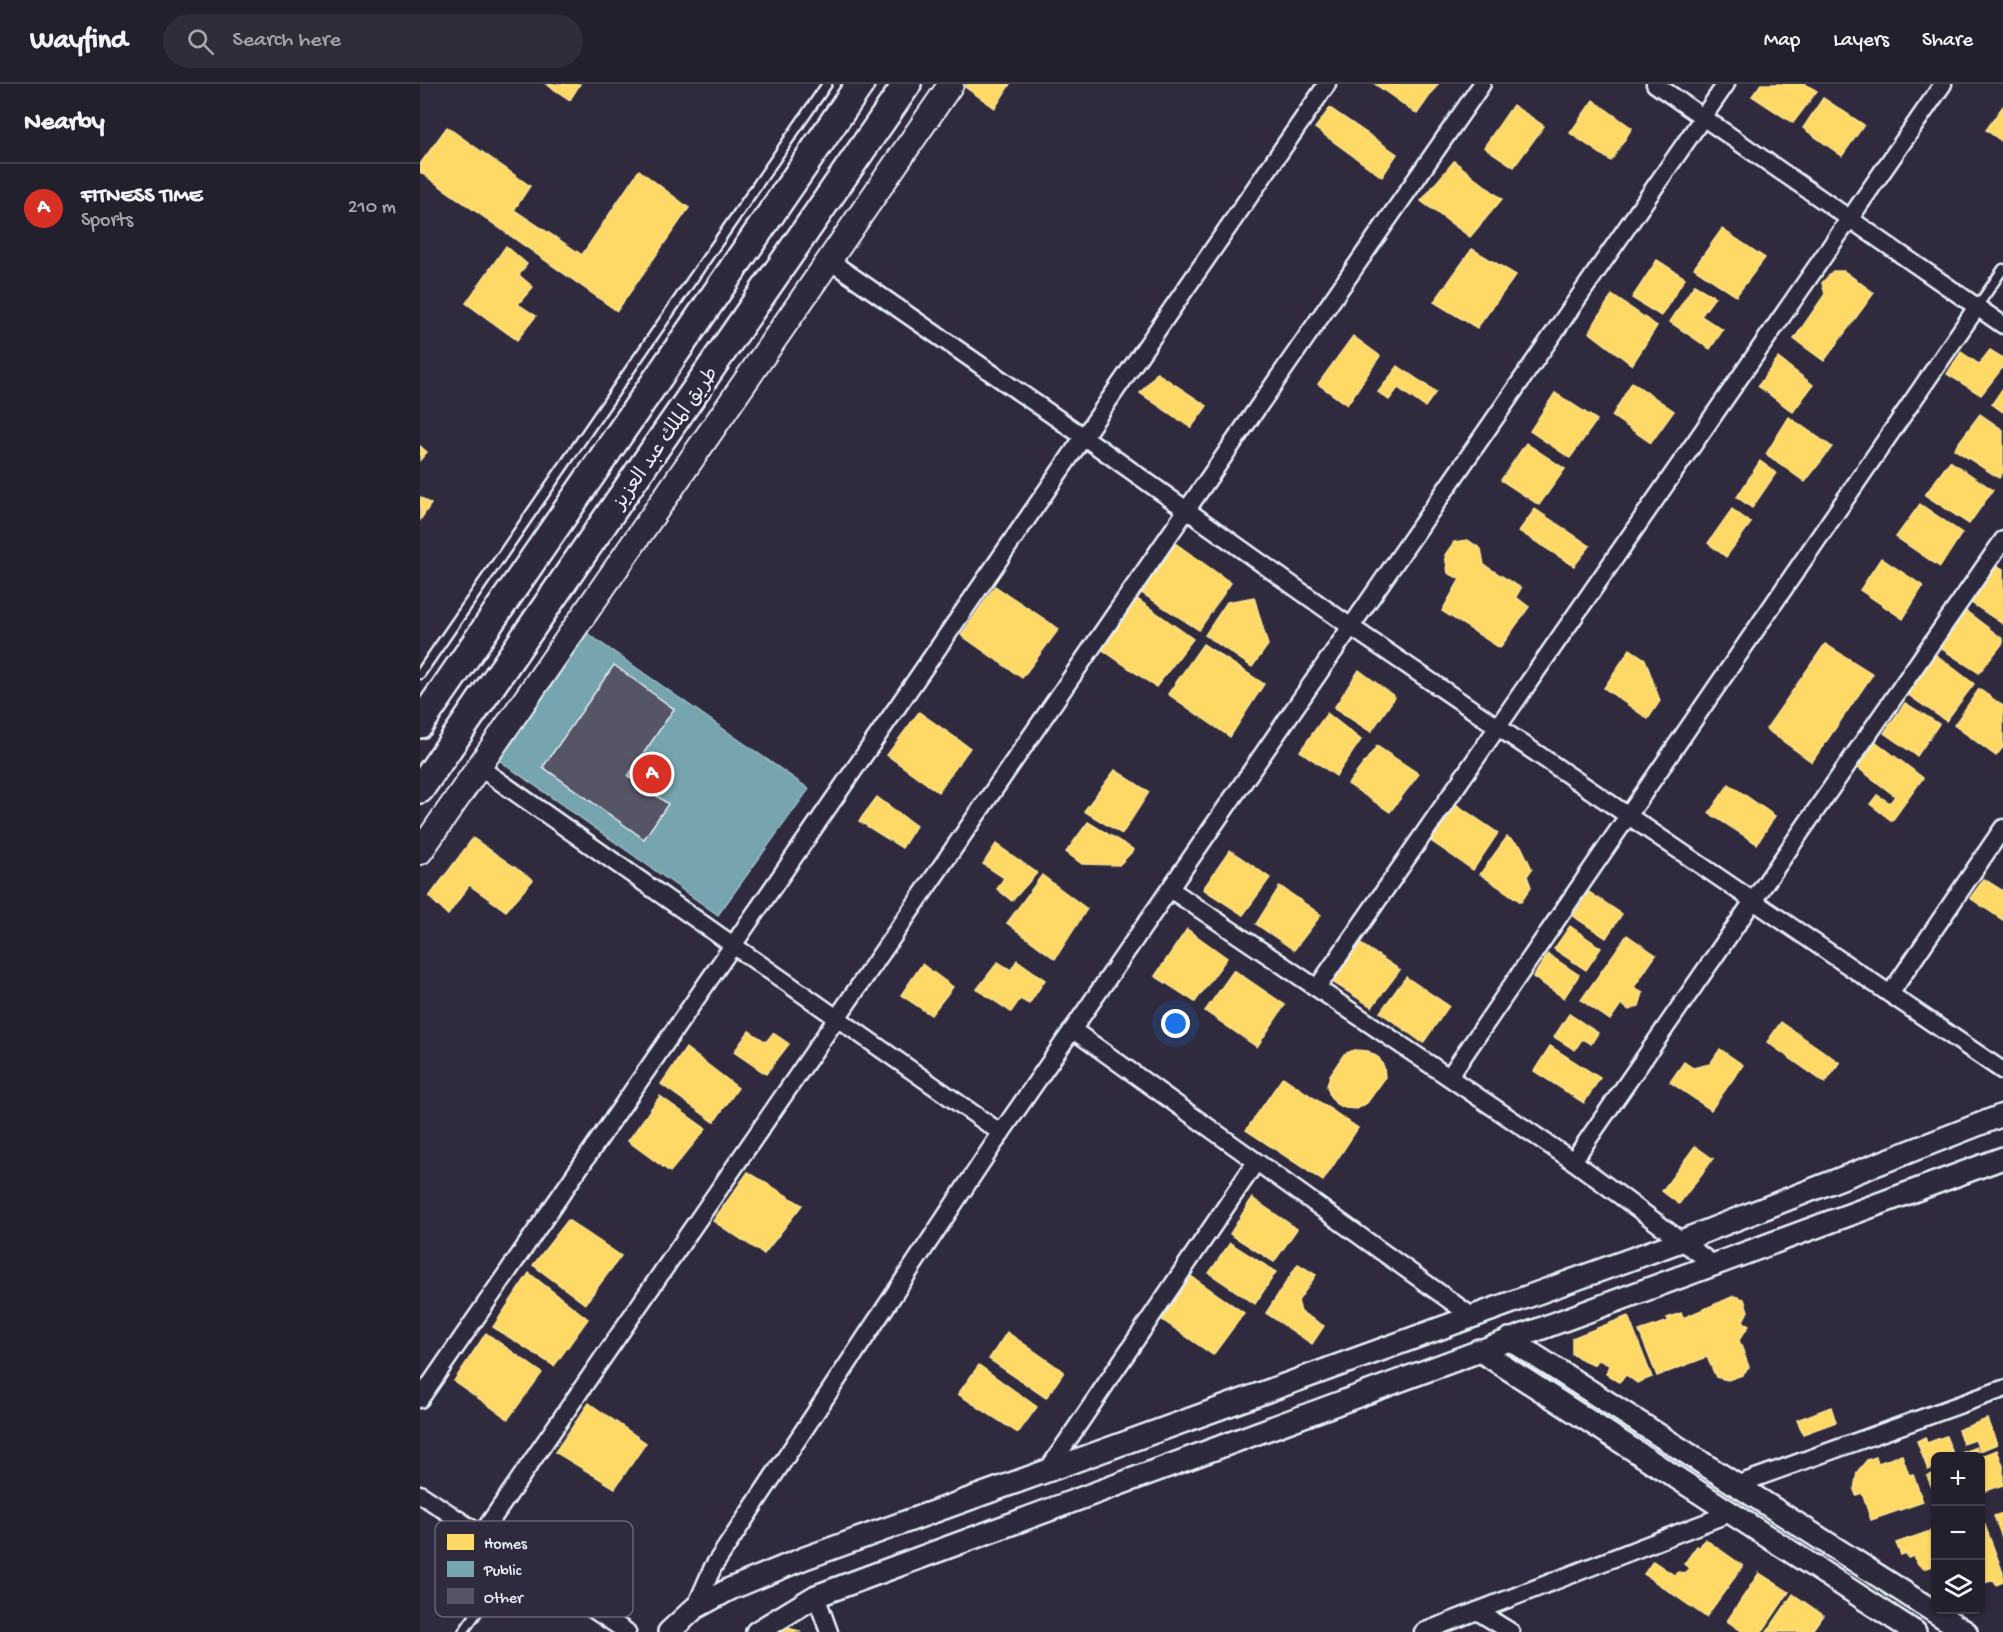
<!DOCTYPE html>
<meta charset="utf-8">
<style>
:root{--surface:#23202e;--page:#2f2d3a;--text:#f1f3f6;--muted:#a3a3aa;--line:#403e4a;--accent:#d93025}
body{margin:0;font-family:"Gochi Hand","Playpen Sans Arabic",sans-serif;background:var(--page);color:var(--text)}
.controls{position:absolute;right:18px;bottom:18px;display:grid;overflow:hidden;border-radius:9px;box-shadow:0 2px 4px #0004}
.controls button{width:54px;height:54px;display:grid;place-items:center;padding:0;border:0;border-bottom:2px solid var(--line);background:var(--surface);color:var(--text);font:30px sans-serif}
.you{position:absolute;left:756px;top:940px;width:21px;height:21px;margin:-15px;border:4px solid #fff;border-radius:50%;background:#1a73e8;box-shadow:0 0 0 9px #1a73e833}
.badge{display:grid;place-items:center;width:39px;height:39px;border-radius:50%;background:var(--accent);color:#fff;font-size:20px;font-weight:700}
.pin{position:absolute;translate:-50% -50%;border:3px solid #fff;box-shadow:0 2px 6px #0006}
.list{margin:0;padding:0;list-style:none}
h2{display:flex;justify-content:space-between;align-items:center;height:78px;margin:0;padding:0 24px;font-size:26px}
h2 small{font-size:20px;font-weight:400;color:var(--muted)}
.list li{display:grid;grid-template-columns:39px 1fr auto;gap:18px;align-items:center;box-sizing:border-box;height:90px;padding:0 24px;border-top:2px solid var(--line)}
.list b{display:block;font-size:22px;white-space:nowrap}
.list p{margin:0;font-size:20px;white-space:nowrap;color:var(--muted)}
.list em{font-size:20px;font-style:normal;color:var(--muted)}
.icon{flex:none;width:33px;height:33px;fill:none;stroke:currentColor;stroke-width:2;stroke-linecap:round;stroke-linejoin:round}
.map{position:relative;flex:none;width:1583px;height:1548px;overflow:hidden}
header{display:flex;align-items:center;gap:36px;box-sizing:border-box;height:84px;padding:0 30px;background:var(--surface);border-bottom:2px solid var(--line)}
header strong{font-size:28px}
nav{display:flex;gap:33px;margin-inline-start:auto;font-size:21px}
.search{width:420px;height:54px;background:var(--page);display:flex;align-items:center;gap:15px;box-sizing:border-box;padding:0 21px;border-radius:33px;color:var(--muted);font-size:22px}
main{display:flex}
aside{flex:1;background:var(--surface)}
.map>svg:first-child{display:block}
.homes{fill:#ffd966;stroke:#f8e092;stroke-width:1.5}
.public{fill:#76a5af;stroke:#98bcc5;stroke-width:1.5}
.building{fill:#575565;stroke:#e8f1f8;stroke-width:1.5}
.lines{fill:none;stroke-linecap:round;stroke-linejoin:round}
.service-casing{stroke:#e8f1f8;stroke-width:13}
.minor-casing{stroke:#e8f1f8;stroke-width:21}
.tertiary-casing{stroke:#e8f1f8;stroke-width:26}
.secondary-casing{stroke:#e8f1f8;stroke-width:28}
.primary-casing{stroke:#e8f1f8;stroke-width:32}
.service{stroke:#2f2a3d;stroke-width:8}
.minor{stroke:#2f2a3d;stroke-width:16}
.tertiary{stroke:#2f2a3d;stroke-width:21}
.secondary{stroke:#2f2a3d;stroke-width:24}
.primary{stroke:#2f2a3d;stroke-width:27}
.labels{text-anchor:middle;stroke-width:6;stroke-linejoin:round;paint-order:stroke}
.street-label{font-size:20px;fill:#e8f1f8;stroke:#2f2a3d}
.key{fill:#2f2a3d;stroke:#666675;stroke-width:1.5}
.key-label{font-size:16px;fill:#e8f1f8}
</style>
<header>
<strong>Wayfind</strong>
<div class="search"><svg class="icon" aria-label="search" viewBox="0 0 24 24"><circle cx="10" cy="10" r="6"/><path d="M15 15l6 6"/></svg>Search here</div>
<nav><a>Map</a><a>Layers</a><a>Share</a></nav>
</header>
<main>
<aside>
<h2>Nearby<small></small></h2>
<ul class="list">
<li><span class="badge">A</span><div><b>FITNESS TIME</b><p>Sports</p></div><em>210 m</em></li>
</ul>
</aside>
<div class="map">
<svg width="1583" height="1548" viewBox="0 0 1583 1548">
<rect width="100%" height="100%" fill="#2f2a3d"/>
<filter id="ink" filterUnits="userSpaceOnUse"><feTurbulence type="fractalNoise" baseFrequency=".0167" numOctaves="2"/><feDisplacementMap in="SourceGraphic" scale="12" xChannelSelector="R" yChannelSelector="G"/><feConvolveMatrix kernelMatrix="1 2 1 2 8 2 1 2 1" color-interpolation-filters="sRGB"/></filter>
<g filter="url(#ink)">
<g class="homes">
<path d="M 126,0 L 160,0 L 150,16 Z"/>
<path d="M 547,0 L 590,0 L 575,24 L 545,3 Z"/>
<path d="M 955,0 L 1018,0 L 997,30 Z"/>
<path d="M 1341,0 L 1385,0 L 1397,7 L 1373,39 L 1332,12 Z"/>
<path d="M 1403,14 L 1444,41 L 1422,72 L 1383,44 Z"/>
<path d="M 1173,16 L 1212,44 L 1191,77 L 1150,49 Z"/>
<path d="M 1093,21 L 1124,42 L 1094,83 L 1064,63 Z"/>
<path d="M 1583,22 L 1583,58 L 1566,46 Z"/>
<path d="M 910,24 L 977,70 L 962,93 L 895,44 Z"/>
<path d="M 27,43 L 110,102 L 94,126 L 162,171 L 219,86 L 269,124 L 197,227 L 0,88 L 0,80 Z"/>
<path d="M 1034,77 L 1082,115 L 1050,153 L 1001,117 Z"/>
<path d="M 1302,145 L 1345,174 L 1316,212 L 1274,184 Z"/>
<path d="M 86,162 L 107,180 L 99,191 L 113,203 L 98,220 L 116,232 L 97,256 L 46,219 Z"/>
<path d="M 1052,165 L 1096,191 L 1057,244 L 1014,218 Z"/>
<path d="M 1237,176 L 1265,194 L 1241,232 L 1212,214 Z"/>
<path d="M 1413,187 L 1424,187 L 1454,209 L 1404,277 L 1374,255 L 1405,210 L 1402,199 Z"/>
<path d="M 1274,201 L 1295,213 L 1281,232 L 1303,246 L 1290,265 L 1250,238 Z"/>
<path d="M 1192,211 L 1237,242 L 1212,281 L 1169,248 Z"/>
<path d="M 933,252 L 960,272 L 927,321 L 898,300 Z"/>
<path d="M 1570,266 L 1583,274 L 1583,283 L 1561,311 L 1527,290 L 1541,268 L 1559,280 Z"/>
<path d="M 1358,274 L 1393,301 L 1373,328 L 1338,302 Z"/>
<path d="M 978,282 L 1016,308 L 1005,323 L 978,304 L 969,316 L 958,308 Z"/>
<path d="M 737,289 L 787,322 L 771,344 L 720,309 Z"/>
<path d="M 1212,298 L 1254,327 L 1231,359 L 1192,332 Z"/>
<path d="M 1583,304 L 1583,328 L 1572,320 Z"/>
<path d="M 1135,309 L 1177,336 L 1150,374 L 1110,347 Z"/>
<path d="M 1560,330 L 1583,346 L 1583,388 L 1579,394 L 1534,365 Z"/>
<path d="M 1369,333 L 1412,363 L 1385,398 L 1346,370 Z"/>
<path d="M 1106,359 L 1145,385 L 1119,421 L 1081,396 Z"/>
<path d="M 0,362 L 7,368 L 0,376 Z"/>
<path d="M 1340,377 L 1356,389 L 1332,424 L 1317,413 Z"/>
<path d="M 1530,377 L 1573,406 L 1549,440 L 1505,411 Z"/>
<path d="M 0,413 L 11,420 L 0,436 Z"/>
<path d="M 1500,420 L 1542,449 L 1520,483 L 1476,453 Z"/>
<path d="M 1115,425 L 1170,462 L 1154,482 L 1099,447 Z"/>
<path d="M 1312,425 L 1331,439 L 1306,473 L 1288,459 Z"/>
<path d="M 1048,456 L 1061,465 L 1064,481 L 1101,504 L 1096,513 L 1109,523 L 1080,564 L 1022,527 L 1040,495 L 1028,489 L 1025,471 L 1034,458 Z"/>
<path d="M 755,459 L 811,499 L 779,546 L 720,508 Z"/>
<path d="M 1461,474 L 1503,502 L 1483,535 L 1440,506 Z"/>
<path d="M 1576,481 L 1583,485 L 1583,540 L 1550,518 Z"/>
<path d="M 575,502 L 639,545 L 602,594 L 541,551 Z"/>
<path d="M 834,513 L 848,561 L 832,583 L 785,551 L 807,518 Z"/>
<path d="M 716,514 L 773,555 L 736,603 L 680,564 Z"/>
<path d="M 1542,524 L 1583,555 L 1583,559 L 1559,589 L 1516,561 Z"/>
<path d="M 783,560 L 844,600 L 810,653 L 748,610 Z"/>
<path d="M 1405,560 L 1453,590 L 1392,678 L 1346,645 Z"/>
<path d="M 1210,565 L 1225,575 L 1240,617 L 1228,635 L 1184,604 Z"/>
<path d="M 1515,570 L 1554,600 L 1526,637 L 1487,610 Z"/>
<path d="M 939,586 L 975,613 L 951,648 L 914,624 Z"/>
<path d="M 1559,605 L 1583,622 L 1583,663 L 1576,672 L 1534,641 Z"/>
<path d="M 1485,619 L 1519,640 L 1497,672 L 1464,649 Z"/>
<path d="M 499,628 L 550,664 L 518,708 L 467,671 Z"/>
<path d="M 907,629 L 941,656 L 916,692 L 880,667 Z"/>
<path d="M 1455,657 L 1503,694 L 1472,737 L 1450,720 L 1457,711 L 1470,719 L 1475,712 L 1437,683 Z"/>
<path d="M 957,662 L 999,690 L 970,728 L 928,700 Z"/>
<path d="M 695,686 L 729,708 L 702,750 L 664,727 Z"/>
<path d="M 1309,700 L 1355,732 L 1337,760 L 1289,729 Z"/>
<path d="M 457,713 L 496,742 L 482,764 L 439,737 Z"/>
<path d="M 1037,721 L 1078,749 L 1053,786 L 1011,757 Z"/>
<path d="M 668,738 L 714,766 L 699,781 L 662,780 L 646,768 Z"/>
<path d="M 1087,753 L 1101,762 L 1112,785 L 1107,792 L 1111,803 L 1101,818 L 1060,790 Z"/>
<path d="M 53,754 L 113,796 L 86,827 L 49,801 L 28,831 L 9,813 Z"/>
<path d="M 576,760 L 617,789 L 592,817 L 577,805 L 584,794 L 563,780 Z"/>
<path d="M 810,766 L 850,794 L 823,831 L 783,805 Z"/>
<path d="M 622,791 L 667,825 L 635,875 L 587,839 Z"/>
<path d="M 1564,795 L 1583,807 L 1583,836 L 1550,814 Z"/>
<path d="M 860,802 L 901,831 L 874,866 L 836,840 Z"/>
<path d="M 1169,808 L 1202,830 L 1186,854 L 1153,832 Z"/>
<path d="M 1150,842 L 1181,864 L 1166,886 L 1134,865 Z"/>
<path d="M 767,845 L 807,874 L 775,918 L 735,892 Z"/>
<path d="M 1207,851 L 1236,871 L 1214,903 L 1223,909 L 1219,922 L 1209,926 L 1201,920 L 1190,936 L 1161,916 Z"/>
<path d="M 939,859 L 980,886 L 952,923 L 911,897 Z"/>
<path d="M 1128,870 L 1159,891 L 1144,914 L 1113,893 Z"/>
<path d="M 597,876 L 625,896 L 609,920 L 600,915 L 591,928 L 557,905 L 578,878 L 591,886 Z"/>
<path d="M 502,880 L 533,903 L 511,931 L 481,911 Z"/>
<path d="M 814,886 L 865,921 L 837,963 L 785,927 Z"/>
<path d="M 986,893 L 1029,922 L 1003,959 L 960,928 Z"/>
<path d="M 1149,930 L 1178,949 L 1171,960 L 1162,955 L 1155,966 L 1134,953 Z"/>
<path d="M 1361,938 L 1420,979 L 1405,999 L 1347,958 Z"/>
<path d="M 329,947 L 346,958 L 353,949 L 369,960 L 346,990 L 314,968 Z"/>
<path d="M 1130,962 L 1180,994 L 1164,1019 L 1114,987 Z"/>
<path d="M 266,964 L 318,1004 L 294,1038 L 241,1000 Z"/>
<path d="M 1300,965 L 1323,981 L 1291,1026 L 1250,998 L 1264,978 L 1273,984 L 1290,980 Z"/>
<path d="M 934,966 L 948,967 L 959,974 L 964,983 L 965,994 L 947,1019 L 937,1025 L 925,1024 L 916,1020 L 910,1012 L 907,1002 L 910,991 L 924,970 Z"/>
<path d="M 863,993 L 938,1044 L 903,1097 L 826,1046 Z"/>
<path d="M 240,1012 L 286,1045 L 250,1088 L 208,1057 Z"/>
<path d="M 1275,1062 L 1293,1075 L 1259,1120 L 1242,1107 Z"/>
<path d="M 328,1088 L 382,1121 L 344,1170 L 293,1137 Z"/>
<path d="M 832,1114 L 877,1145 L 854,1178 L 810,1150 Z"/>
<path d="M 148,1136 L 201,1172 L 165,1220 L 113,1181 Z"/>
<path d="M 810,1159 L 856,1188 L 835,1220 L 789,1189 Z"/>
<path d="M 878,1180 L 896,1191 L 878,1217 L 881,1228 L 904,1242 L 892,1260 L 846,1229 Z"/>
<path d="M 109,1189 L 168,1235 L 134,1282 L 73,1243 Z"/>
<path d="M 771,1192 L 824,1229 L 793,1271 L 741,1235 Z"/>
<path d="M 1314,1212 L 1324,1215 L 1328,1227 L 1323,1237 L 1329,1242 L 1319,1256 L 1329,1283 L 1322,1291 L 1308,1296 L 1296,1293 L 1287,1273 L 1237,1292 L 1219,1247 L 1249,1237 L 1247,1234 L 1261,1229 L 1263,1234 Z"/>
<path d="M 1208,1232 L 1232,1293 L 1217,1299 L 1206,1291 L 1199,1298 L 1186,1290 L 1189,1281 L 1179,1276 L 1173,1281 L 1152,1270 L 1152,1254 Z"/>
<path d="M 587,1248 L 644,1288 L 626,1314 L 569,1275 Z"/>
<path d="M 66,1249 L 122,1289 L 88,1335 L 34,1297 Z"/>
<path d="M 559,1281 L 617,1323 L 598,1349 L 538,1310 Z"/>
<path d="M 169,1319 L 226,1359 L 195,1404 L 135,1368 Z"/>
<path d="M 1411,1323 L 1416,1338 L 1383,1350 L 1377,1336 Z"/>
<path d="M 1567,1335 L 1577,1360 L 1560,1367 L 1555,1356 L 1543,1360 L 1538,1346 Z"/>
<path d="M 1526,1352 L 1534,1372 L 1516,1372 L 1516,1383 L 1508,1386 L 1497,1357 L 1505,1353 L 1507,1359 Z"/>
<path d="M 1556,1363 L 1560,1372 L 1543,1372 L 1541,1369 Z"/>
<path d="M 1577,1366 L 1583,1382 L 1583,1401 L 1560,1409 L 1560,1373 Z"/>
<path d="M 1482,1371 L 1489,1391 L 1493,1390 L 1503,1418 L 1451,1436 L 1442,1409 L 1436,1411 L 1434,1406 L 1437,1388 L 1447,1376 L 1456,1373 L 1458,1379 Z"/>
<path d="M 1516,1389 L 1516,1413 L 1507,1392 Z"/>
<path d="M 1583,1429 L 1583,1456 L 1574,1432 Z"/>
<path d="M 1563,1436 L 1583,1489 L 1583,1498 L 1576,1501 L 1574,1496 L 1561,1500 L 1560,1498 L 1560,1437 Z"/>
<path d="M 1516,1445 L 1516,1481 L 1507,1484 L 1503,1484 L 1497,1479 L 1494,1472 L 1488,1474 L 1486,1469 L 1481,1471 L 1476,1459 Z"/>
<path d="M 1285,1455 L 1323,1482 L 1286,1533 L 1224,1490 L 1233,1477 L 1254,1491 L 1258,1488 L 1265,1489 L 1269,1484 L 1264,1480 L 1277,1462 L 1279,1464 Z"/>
<path d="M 1339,1489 L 1369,1508 L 1342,1548 L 1323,1548 L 1307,1537 Z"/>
<path d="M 1373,1510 L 1403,1531 L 1391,1548 L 1347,1548 Z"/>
<path d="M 368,1544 L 379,1547 L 380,1548 L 362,1548 Z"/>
</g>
<path class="public" d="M 164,547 L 389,705 L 298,831 L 76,674 Z"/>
<path class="building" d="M 194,581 L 254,625 L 208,692 L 248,720 L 224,755 L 123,683 Z"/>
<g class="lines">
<g class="service-casing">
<g id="service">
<path d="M 1557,223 L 1583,185"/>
<path d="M 0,590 L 407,0"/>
<path d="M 43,1548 L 96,1474"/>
</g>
</g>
<g class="minor-casing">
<g id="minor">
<path d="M 1235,0 L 1583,241"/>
<path d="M 410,177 L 664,353 L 931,543 L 1583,987"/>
<path d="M 59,683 L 581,1049"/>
<path d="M 750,805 L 1153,1077 L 1293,1180"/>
<path d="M 897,904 L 1523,0"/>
<path d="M 1470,910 L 1583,744"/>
<path d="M 653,946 L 1053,1233"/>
<path d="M 1029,993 L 1557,223"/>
<path d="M 1153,1077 L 1583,456"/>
<path d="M 0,1315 L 907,0"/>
<path d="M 627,1387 L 836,1078"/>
<path d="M 1316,1401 L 1583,1305"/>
<path d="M 0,1410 L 207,1548"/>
<path d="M 61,1451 C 395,967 726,482 1062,0"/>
<path d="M 396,1512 L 409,1548"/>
<path d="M 275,1524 L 293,1483 L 581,1049 L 1306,0"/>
<path d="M 1057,1527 L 1091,1548"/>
<path d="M 1003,1548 L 1310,1429"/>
</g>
</g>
<g class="tertiary-casing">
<g id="tertiary">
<path d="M 1089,1255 L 1546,1548"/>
<path d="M 1059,1266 L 1495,1548"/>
<path d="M 249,1548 L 275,1524 L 310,1505 L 385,1474 L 627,1387 L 1261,1157 L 1583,1031"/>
<path d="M 337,1548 L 396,1512 L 1583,1074"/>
</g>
</g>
<g class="secondary-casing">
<path id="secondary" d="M 0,768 L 531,0"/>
</g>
<g class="primary-casing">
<g id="primary">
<path d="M 0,640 L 440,0"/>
<path d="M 0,705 L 487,0"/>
</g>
</g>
<use href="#service" class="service"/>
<use href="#minor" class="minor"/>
<use href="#tertiary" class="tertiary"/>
<use href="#secondary" class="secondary"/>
<use href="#primary" class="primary"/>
</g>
</g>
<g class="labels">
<g class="street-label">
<text transform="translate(244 353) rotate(-55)" y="7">طريق الملك عبد العزيز</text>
</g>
</g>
<rect x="15" y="1437" width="198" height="96" rx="9" class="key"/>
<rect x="27" y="1450" width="27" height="16" fill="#ffd966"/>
<rect x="27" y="1477" width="27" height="16" fill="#76a5af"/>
<rect x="27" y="1504" width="27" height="16" fill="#575565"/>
<g class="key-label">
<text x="64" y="1464">Homes</text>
<text x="64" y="1491">Public</text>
<text x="64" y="1518">Other</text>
</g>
</svg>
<div class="controls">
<button>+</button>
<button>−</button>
<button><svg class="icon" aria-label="layers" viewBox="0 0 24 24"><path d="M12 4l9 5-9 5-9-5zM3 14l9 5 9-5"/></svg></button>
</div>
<div class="you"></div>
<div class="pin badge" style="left:232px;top:690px">A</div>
</div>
</main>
